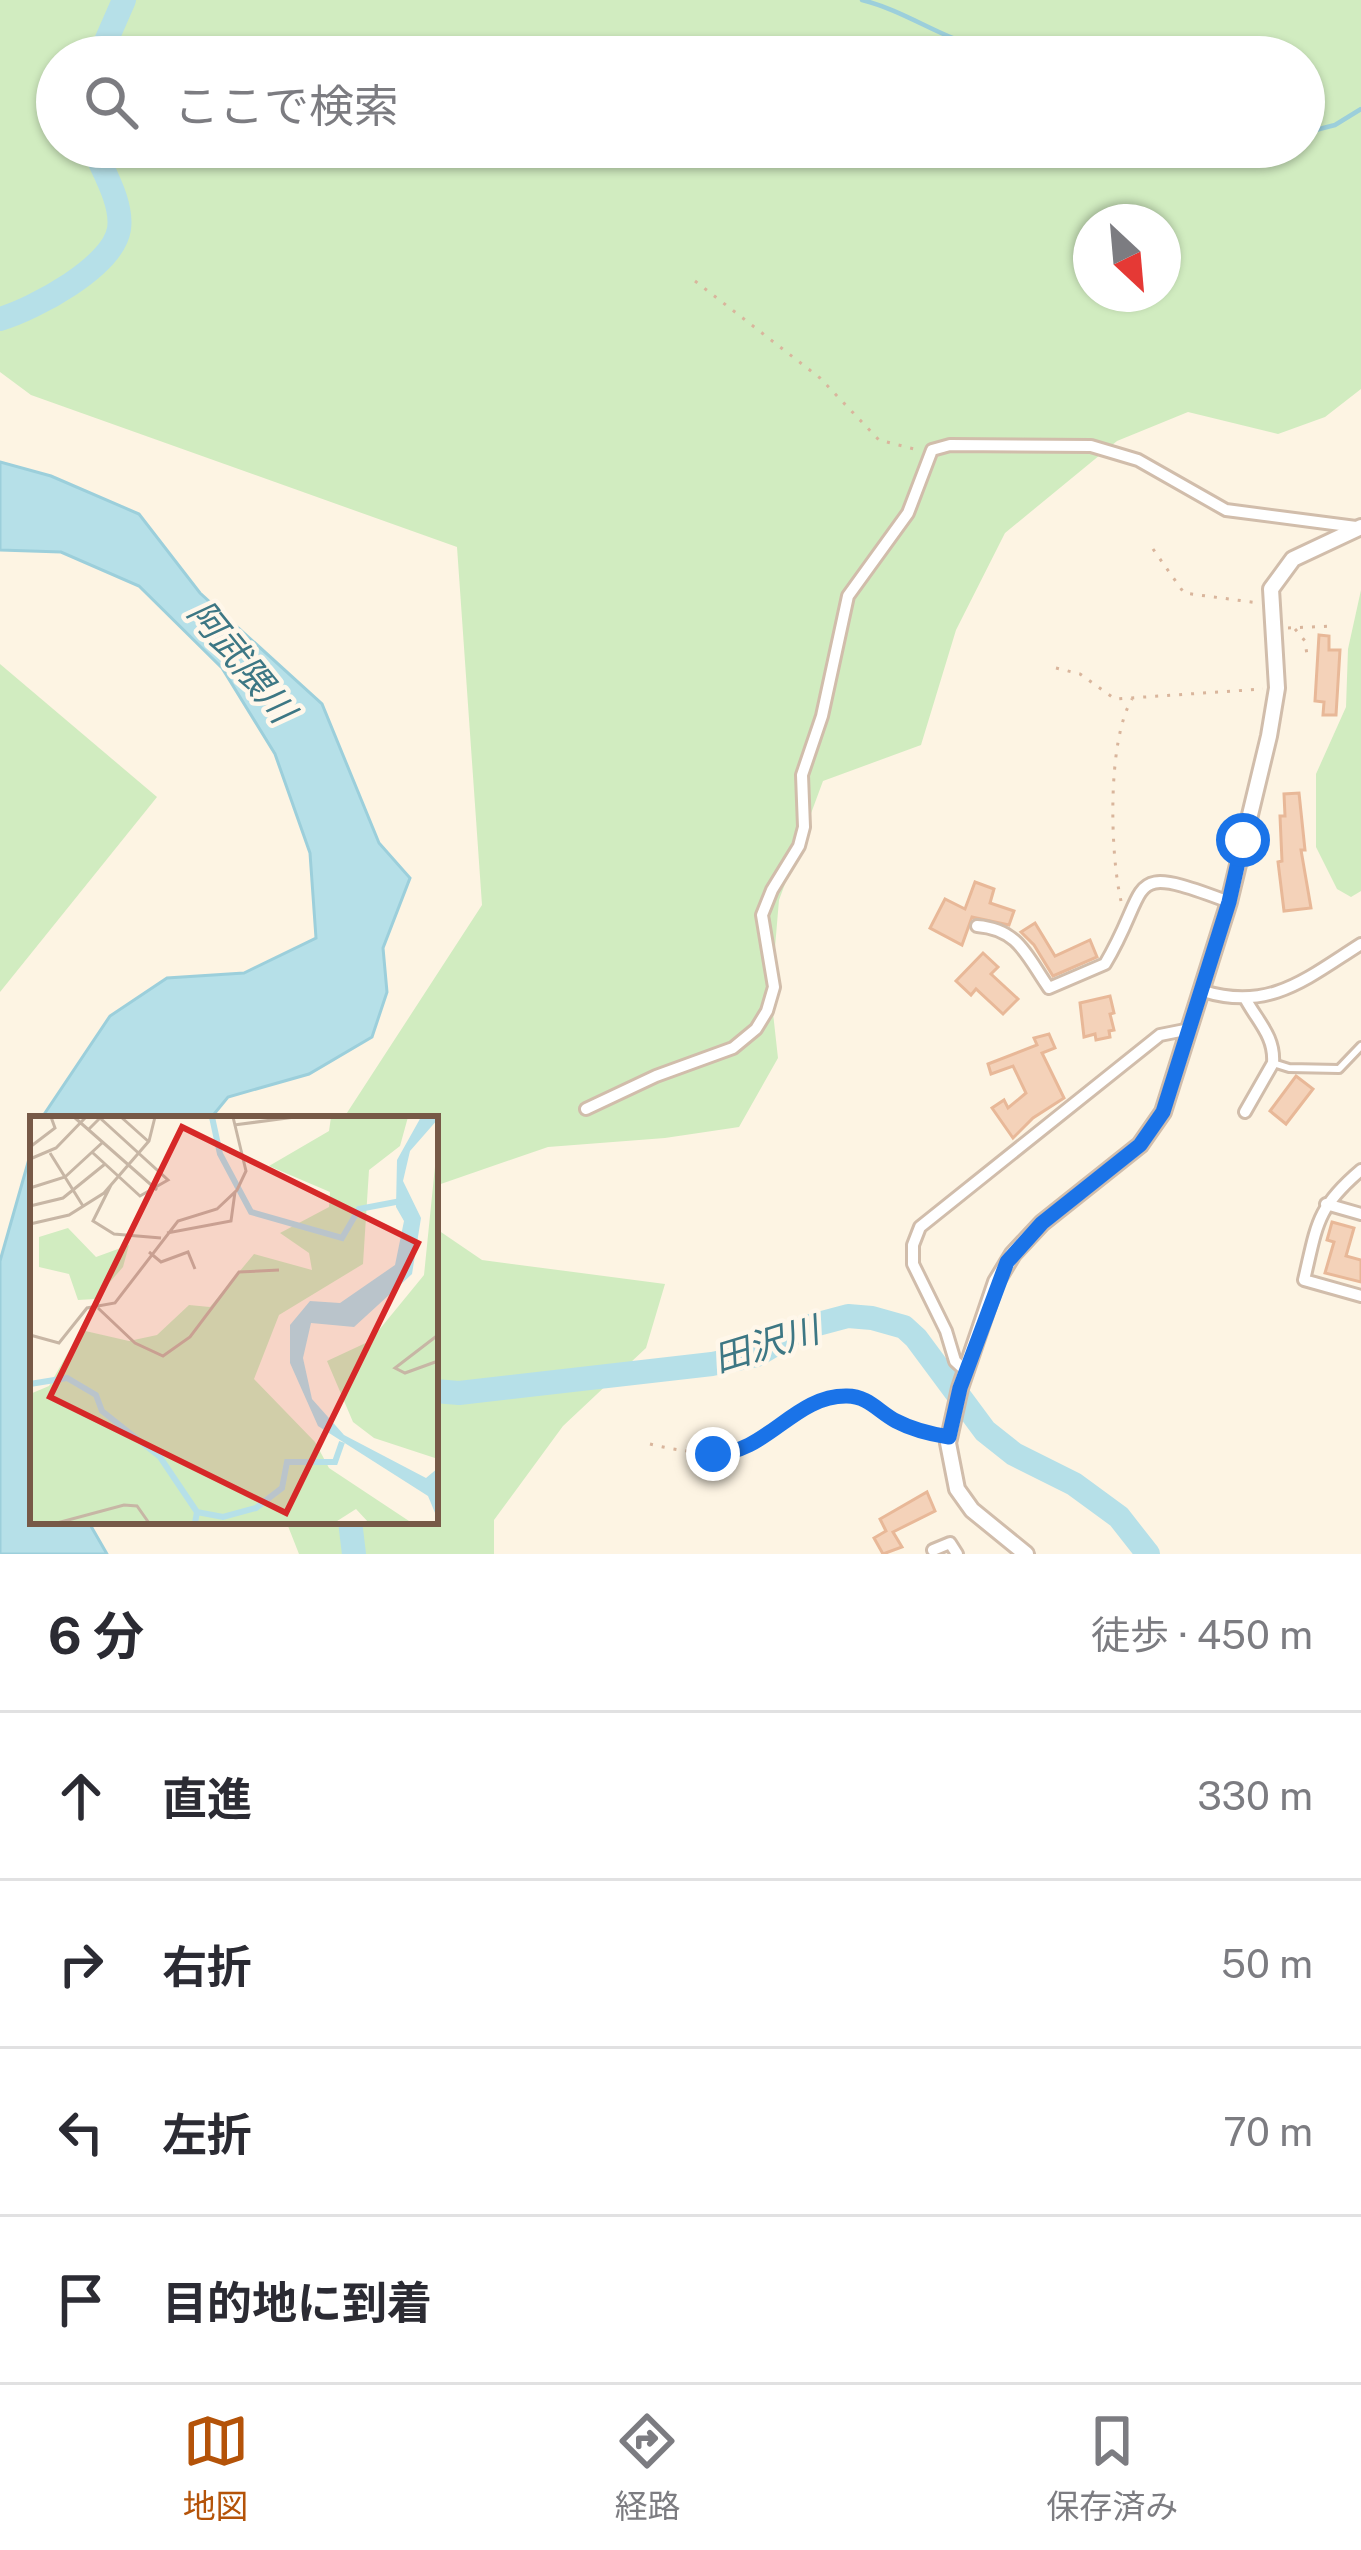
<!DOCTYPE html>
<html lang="ja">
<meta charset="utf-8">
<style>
:root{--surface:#fff;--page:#f2f2f3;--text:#2b2b33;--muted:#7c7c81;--line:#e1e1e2;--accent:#b45309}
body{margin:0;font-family:"Public Sans","Noto Sans JP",sans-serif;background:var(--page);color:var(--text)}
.compass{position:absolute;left:1073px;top:204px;width:108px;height:108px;border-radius:50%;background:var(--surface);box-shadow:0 3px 9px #0004;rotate:154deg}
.stop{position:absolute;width:36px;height:36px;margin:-27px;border:9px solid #1a73e8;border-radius:50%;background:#fff}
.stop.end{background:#1a73e8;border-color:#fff;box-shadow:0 3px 12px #0008}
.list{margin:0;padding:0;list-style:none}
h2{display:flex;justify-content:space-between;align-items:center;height:156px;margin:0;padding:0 48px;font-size:51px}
h2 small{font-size:39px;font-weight:400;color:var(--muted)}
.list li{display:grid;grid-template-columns:78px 1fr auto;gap:36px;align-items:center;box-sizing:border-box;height:168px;padding:0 48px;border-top:3px solid var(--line)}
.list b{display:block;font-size:45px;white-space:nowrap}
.list em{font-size:39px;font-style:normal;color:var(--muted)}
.icon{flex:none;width:66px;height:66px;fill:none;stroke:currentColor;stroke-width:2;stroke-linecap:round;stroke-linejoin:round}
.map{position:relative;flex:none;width:1361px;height:1554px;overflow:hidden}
.search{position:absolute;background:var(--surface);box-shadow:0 3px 9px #0004;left:36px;right:36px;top:36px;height:132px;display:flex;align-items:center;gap:30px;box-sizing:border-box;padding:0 42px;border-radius:66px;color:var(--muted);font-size:45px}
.sheet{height:828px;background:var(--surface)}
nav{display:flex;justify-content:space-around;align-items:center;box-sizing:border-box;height:168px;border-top:3px solid var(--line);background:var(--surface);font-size:33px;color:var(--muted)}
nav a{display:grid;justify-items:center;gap:6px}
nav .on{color:var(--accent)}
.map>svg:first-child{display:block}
.green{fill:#d1ecc0;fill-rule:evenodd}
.water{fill:#b6e0e8;stroke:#9ccfdb;stroke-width:3}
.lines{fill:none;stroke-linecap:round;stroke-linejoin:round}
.stream{stroke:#9ccfdb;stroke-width:4.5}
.river{stroke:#b6e0e8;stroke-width:24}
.building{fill:#f4d2b9;stroke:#e8b898;stroke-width:3}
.service-casing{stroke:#d1bdab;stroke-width:12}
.minor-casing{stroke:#d1bdab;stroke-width:16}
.tertiary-casing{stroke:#d1bdab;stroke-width:20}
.path{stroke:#d9b59c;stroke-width:3;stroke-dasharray:3 9;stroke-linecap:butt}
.service{stroke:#fff;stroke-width:6}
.minor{stroke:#fff;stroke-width:10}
.tertiary{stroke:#fff;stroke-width:14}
.route{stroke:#1a73e8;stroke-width:15}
.labels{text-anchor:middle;stroke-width:9;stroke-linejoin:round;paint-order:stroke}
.water-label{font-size:36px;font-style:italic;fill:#3d7784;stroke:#fff7ea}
.inset-river{fill:none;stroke:#b6e0e8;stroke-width:6}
.inset-road{fill:none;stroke:#c7b6a5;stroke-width:3}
.view{fill:#d62828;fill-opacity:0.15;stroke:#d62828;stroke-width:6}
.inset-edge{fill:none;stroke:#775947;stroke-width:6}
</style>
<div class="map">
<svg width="1361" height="1554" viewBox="0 0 1361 1554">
<rect width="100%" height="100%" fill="#fdf4e3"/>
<g class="green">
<path d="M 0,0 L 1361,0 L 1361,389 L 1325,417 L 1278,434 L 1188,412 L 1117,441 L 1005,533 L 956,630 L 921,745 L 823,781 L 779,900 L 771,995 L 778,1058 L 739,1127 L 665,1138 L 548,1147 L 435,1186 L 435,1119 L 343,1119 L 482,905 L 457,547 L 31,395 L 0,372 ZM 57,57 L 1304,57 L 1304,147 L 57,147 ZM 1091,222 L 1163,222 L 1163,294 L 1091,294 Z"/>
<path d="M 1361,590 L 1361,891 L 1351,897 L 1337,889 L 1316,847 L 1316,774 L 1346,707 L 1348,649 Z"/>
<path d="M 0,664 L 157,797 L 0,992 Z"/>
<path d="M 435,1228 L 482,1260 L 665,1284 L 646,1348 L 563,1426 L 494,1520 L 494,1554 L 299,1554 L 286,1521 L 435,1521 Z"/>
</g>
<g class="water">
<path d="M 0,462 L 51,476 L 139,514 L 200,593 L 322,704 L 379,843 L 410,878 L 383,948 L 387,992 L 372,1037 L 309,1074 L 228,1097 L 210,1119 L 41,1119 L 110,1016 L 167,978 L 244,973 L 316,938 L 310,853 L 275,754 L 222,668 L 139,586 L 61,552 L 0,550 Z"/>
<path d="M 33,1145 L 33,1521 L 88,1521 L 107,1554 L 0,1554 L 0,1261 Z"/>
</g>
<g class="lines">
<g class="stream">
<path d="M 862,0 C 906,11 942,39 986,49 C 1021,56 1058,49 1091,57"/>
<path d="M 1304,133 L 1335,125 L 1361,109"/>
</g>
<g class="river">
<path d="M 99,57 L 124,0"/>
<path d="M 0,319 C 34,309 113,267 119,229 C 123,203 103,171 93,147"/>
<path d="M 435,1391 L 459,1393 L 712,1364 L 757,1355 L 803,1328 L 848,1316 L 872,1318 L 904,1327 L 916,1338 L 985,1431 L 1014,1454 L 1074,1484 L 1119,1517 L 1148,1554"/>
<path d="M 350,1521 L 354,1554"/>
</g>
</g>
<g class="building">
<path d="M 1319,635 L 1329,636 L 1329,650 L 1340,650 L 1336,715 L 1323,715 L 1324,702 L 1315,701 Z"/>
<path d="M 1299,793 L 1305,850 L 1301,850 L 1311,908 L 1284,911 L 1278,862 L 1282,861 L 1280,816 L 1285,816 L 1284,794 Z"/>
<path d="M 975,882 L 994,889 L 990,903 L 1014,911 L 1009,925 L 972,917 L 962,945 L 930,928 L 945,899 L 965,909 Z"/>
<path d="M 1035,923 L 1055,956 L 1090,940 L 1097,957 L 1053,976 L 1034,945 L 1021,932 Z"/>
<path d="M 983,953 L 998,967 L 991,974 L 1018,999 L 1003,1014 L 976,989 L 971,995 L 956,981 Z"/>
<path d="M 1110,996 L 1114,1013 L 1110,1014 L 1114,1030 L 1109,1031 L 1110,1037 L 1096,1040 L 1095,1034 L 1084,1037 L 1080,1003 Z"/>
<path d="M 1049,1034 L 1055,1048 L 1042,1053 L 1064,1098 L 1033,1118 L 1013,1138 L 992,1108 L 1004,1100 L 1008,1108 L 1026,1093 L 1013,1066 L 991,1074 L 988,1064 L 1037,1045 L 1034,1038 Z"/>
<path d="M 1296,1076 L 1313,1089 L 1286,1124 L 1270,1111 Z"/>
<path d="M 1332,1222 L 1354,1228 L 1346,1256 L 1361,1260 L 1361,1282 L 1325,1273 L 1334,1242 L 1327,1240 Z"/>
<path d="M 927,1492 L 935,1511 L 893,1532 L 902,1547 L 883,1554 L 874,1538 L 886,1531 L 880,1519 Z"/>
</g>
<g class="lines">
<g class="service-casing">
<path id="service" d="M 1273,1063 L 1289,1068 L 1339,1069 L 1361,1046"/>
</g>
<g class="minor-casing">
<g id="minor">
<path d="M 977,926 C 1019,929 1027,957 1049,988 L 1105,964 C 1153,884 1121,861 1229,902"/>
<path d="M 1203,991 C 1270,1012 1307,978 1361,944"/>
<path d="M 586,1109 L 656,1076 L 733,1048 L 756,1029 L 767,1011 L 774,987 L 762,915 L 772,890 L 799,846 L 804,827 L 802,775 L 822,716 L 848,596 L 908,513 L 932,450 L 950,445 L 1091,446 L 1138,460 L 1226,510 L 1356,527"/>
<path d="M 1245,1112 L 1273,1063 C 1275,1036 1257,1021 1245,998"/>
<path d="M 1361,1170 C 1316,1208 1317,1225 1304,1280 L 1361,1296"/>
<path d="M 1326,1204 L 1361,1214"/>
<path d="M 967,1372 L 955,1361 L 946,1331 L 913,1264 L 913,1245 L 920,1227 L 1160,1035 L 1190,1029"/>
<path d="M 933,1550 L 950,1543 L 957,1554"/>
</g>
</g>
<g class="tertiary-casing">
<path id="tertiary" d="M 1026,1554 L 972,1510 L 957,1489 L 948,1443 L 960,1388 L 996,1282 L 1013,1254 L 1042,1223 L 1140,1145 L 1163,1112 L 1229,902 L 1269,736 L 1277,688 L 1271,589 L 1293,559 L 1361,527"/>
</g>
<g class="path">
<path d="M 695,281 L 820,378 L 879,440 L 918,450"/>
<path d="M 1153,549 L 1184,593 L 1259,603"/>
<path d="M 1288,628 L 1334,626"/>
<path d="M 1295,629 L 1305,641 L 1307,655"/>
<path d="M 1056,668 L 1080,674 L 1115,699 L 1263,689"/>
<path d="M 1121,901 C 1110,853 1107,741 1132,699"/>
<path d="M 650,1444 C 690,1454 732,1458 768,1436 C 793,1421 809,1399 841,1396 C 870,1394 900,1428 935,1434"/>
</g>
<use href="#service" class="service"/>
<use href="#minor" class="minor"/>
<use href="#tertiary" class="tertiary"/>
</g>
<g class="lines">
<path class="route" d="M 713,1454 C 767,1454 794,1395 847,1396 C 868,1396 879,1412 896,1421 C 913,1430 930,1434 949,1437 L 960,1388 L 1007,1262 L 1042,1223 L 1140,1145 L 1163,1112 L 1229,902 L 1243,840"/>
</g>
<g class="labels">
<g class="water-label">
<text transform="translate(242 661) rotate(51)" y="13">阿武隈川</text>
<text transform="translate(766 1344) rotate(-17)" y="13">田沢川</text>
</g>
</g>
<g transform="translate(30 1116)">
<rect width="408" height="408" fill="#fdf4e3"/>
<path d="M 301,1 L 378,1 L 370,30 L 339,54 L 333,148 L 249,199 L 224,263 L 285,326 L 299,352 L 382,407 L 339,407 L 326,393 L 304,407 L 0,407 L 0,278 L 19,270 L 51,214 L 99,225 L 127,219 L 159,189 L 180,191 L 224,138 L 282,154 L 279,137 L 250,117 L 299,91 L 300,76 L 239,50 L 299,15 ZM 408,21 L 408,343 L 344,322 L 323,306 L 297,245 L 340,225 L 394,159 ZM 38,112 L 66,141 L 99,129 L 93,151 L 65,183 L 48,184 L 39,158 L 9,151 L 9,121 Z" fill="#d1ecc0"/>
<path d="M 391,1 L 408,3 L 380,35 L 373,65 L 391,102 L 382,158 L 324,211 L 281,207 L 273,242 L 282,283 L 314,319 L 396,362 L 408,352 L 408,404 L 398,380 L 288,310 L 260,247 L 260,209 L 280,185 L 310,187 L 365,149 L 374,105 L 366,91 L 367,44 Z" fill="#b6e0e8"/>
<path class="inset-river" d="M 182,1 L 190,38 L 221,96 L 312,122 L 329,93 L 371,85M 0,268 L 37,262 L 66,279 L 72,295 L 130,341 L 167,396M 165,407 L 167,396 L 193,401 L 226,392 L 252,372 L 257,346 L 305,346 L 312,326"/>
<path class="inset-road" d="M 44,1 L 127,74M 91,1 L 119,26M 204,9 L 265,1M 59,13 L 70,2 L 138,64 L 110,80 L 63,37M 0,31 L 25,12 L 21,1M 20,37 L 53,90M 0,43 L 26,32 L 56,1M 81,69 L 63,105 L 84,118 L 131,122M 0,72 L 35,61 L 73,26M 0,90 L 33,82 L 75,48M 0,108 L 39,99 L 74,77 L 119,25 L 125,1M 137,117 L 201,105 L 205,76M 119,136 L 131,146 L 158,136 L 165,153M 68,192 L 105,227 L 133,240 L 160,221 L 209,156 L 249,154M 0,219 L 29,227 L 57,192 L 85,187 L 148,105 L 187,93 L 207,74 L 216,55 L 203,1M 408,219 L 365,252 L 375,257 L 408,245M 27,407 L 94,389 L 107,390 L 119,407"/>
<path class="view" d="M 152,11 L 388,127 L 256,397 L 20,281 Z"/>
<rect width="408" height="408" class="inset-edge"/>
</g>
</svg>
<svg class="compass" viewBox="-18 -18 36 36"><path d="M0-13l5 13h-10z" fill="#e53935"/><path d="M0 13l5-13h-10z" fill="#7c7c81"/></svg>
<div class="stop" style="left:1243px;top:840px"></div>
<div class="stop end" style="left:713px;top:1454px"></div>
<div class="search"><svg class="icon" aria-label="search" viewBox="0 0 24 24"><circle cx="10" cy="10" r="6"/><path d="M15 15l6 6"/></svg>ここで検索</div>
</div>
<section class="sheet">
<h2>6 分<small>徒歩 · 450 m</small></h2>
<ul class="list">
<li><svg class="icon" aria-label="ahead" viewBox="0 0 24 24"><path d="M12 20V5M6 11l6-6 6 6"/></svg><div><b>直進</b></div><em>330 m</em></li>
<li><svg class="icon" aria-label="right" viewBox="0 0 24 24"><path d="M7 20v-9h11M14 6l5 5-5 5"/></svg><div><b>右折</b></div><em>50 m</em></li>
<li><svg class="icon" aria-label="left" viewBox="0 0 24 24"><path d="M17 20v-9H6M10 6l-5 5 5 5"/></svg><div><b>左折</b></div><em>70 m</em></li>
<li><svg class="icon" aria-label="arrive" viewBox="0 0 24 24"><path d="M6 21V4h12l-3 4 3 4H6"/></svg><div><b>目的地に到着</b></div></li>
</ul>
</section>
<nav>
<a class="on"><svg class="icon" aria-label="map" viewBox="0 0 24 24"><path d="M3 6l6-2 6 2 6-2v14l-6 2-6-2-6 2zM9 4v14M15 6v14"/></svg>地図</a>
<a><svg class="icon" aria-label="directions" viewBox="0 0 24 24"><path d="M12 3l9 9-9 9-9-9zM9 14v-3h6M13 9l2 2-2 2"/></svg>経路</a>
<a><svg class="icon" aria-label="saved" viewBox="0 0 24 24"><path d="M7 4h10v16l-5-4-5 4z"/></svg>保存済み</a>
</nav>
